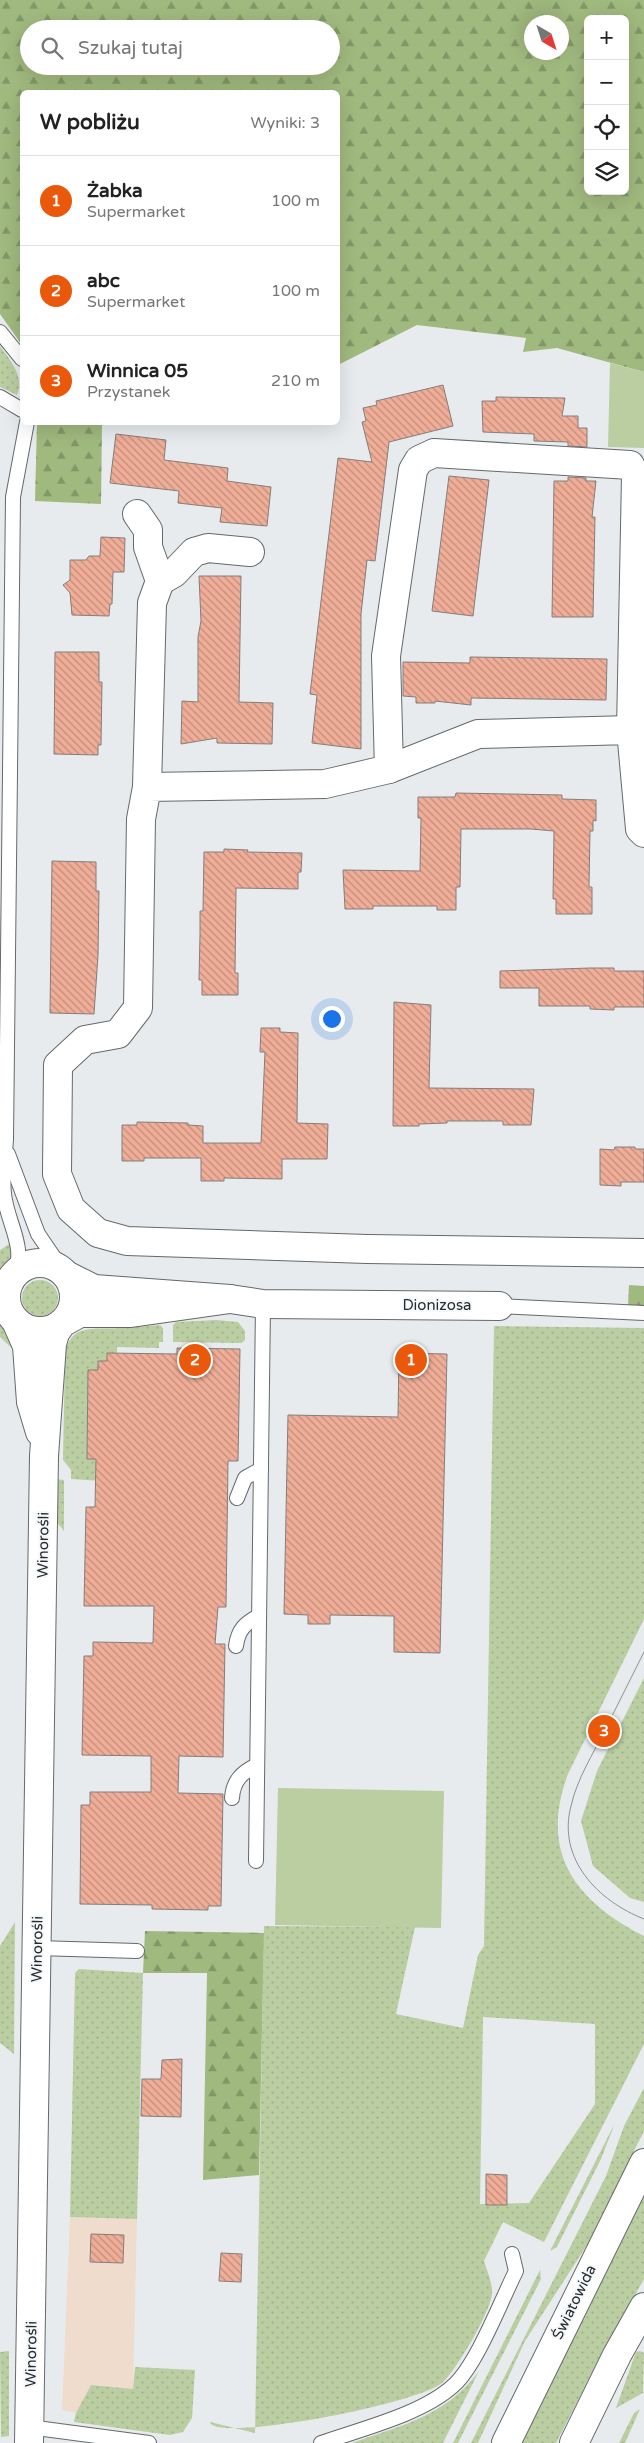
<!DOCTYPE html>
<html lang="pl">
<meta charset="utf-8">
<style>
:root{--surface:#fff;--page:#f2f2f2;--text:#222;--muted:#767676;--line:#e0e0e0;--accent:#ea580c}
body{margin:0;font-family:"Varela Round",sans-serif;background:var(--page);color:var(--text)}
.controls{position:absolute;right:15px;top:15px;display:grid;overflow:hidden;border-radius:8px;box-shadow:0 5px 20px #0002}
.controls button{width:45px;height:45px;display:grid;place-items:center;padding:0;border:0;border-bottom:1px solid var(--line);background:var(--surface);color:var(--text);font:25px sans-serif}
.compass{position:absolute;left:524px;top:15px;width:45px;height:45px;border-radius:50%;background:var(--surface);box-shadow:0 5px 20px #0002;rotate:141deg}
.you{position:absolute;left:331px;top:1018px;width:18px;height:18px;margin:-12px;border:4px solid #fff;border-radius:50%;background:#1a73e8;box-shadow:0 0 0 8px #1a73e833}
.badge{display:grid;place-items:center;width:32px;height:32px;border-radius:50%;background:var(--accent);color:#fff;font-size:16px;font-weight:700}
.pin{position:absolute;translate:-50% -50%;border:2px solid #fff;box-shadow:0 1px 5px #0006}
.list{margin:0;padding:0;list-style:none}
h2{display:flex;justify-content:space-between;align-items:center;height:65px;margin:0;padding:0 20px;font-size:21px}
h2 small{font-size:16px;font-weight:400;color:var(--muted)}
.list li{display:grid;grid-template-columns:32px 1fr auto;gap:15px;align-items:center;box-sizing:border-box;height:90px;padding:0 20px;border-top:1px solid var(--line)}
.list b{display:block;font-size:19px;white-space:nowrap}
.list p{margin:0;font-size:16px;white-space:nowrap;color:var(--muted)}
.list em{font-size:16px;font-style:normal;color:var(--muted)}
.icon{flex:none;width:28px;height:28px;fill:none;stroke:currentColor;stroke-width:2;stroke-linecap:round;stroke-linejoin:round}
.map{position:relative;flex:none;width:644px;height:2443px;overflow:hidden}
.search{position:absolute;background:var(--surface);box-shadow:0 5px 20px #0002;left:20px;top:20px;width:320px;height:55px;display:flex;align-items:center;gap:12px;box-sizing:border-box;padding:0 18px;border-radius:28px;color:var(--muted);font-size:19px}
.panel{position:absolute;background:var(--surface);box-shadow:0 5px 20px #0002;left:20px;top:90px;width:320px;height:335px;border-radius:8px}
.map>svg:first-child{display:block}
.commercial{fill:#efdccc}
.grass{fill:url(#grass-dots);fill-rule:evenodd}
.forest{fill:url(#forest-firs);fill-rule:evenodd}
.park{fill:#bacea2}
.building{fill:url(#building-back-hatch);stroke:#837e7d}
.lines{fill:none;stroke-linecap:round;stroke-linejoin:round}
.service-casing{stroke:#65696c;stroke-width:16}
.minor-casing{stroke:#65696c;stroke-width:30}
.tertiary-casing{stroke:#65696c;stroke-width:30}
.service{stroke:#fff;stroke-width:14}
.minor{stroke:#fff;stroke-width:28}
.tertiary{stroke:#fff;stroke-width:28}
.tram{stroke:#8e9193;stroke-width:1}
.labels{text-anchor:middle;stroke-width:4;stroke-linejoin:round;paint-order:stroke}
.street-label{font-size:15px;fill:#292a2b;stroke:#f4f8fb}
</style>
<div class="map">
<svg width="644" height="2443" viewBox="0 0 644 2443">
<defs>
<pattern id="grass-dots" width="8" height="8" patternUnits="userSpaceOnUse" patternTransform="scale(1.25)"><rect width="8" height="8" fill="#bacea2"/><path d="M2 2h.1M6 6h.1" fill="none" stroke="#a0b18c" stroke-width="1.8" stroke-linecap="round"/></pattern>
<pattern id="forest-firs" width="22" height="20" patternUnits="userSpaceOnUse" patternTransform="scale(1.25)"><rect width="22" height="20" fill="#a0b97e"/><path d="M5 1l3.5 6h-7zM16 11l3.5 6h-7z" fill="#829767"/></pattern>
<pattern id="building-back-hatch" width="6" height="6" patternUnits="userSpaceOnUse" patternTransform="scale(1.25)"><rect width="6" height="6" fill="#f0ad98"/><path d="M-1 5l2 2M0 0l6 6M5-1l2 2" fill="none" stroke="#c28d7c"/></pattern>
</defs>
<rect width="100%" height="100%" fill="#e7ebee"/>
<path class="commercial" d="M 70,2217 L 137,2219 L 133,2389 L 91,2385 L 76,2413 L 62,2410 Z"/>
<g class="grass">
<path d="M 0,346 C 10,360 25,377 17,395 L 0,387 Z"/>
<path d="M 11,1243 L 12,1263 L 0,1276 L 0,1250 Z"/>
<circle cx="40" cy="1298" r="18"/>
<path d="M 216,1320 L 238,1322 L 245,1331 L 245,1340 L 241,1343 L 173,1342 L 173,1325 L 176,1322 Z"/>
<path d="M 0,1321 L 8,1327 L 21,1357 L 0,1337 Z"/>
<path d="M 160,1325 L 163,1328 L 163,1342 L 159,1342 L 159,1348 L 117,1347 L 117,1353 L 107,1353 L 107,1361 L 98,1361 L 98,1370 L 88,1371 L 87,1458 L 103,1459 L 102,1481 L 71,1479 L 71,1470 L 63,1460 L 65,1355 C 69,1322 96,1330 121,1328 C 134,1327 147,1326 160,1325 Z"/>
<path d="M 494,1326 L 644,1328 L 644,1619 L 568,1774 C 539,1852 574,1900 644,1936 L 644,2044 L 544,2242 L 503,2222 L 484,2261 C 487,2271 493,2284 492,2294 C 490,2313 456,2371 442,2383 C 415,2405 213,2443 210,2422 L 255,2433 L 264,1926 L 415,1927 L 396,2014 L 463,2028 L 478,1955 L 484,1946 ZM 483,2017 L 595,2024 L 595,2104 L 529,2203 L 480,2204 Z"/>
<path d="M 55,1479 L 64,1480 L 64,1531 L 55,1520 Z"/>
<path d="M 644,1678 L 644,1902 L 630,1898 L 593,1866 L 581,1821 L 597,1771 Z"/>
<path d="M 15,1922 L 14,2054 L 0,2043 L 0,1946 Z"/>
<path d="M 79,1969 L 143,1973 L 137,2219 L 70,2217 L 75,1973 Z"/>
<path d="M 644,2088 L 644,2131 L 587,2245 L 525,2341 L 478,2443 L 471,2443 L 606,2176 L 624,2126 Z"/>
<path d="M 615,2123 L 601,2159 L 557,2247 L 550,2251 Z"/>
<path d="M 644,2194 L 644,2279 L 608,2343 L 556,2443 L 522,2443 Z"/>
<path d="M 540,2270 L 541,2279 L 458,2443 L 453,2443 Z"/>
<path d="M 9,2351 L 9,2436 L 1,2437 L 0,2352 Z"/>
<path d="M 640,2351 L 644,2353 L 643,2393 L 616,2408 L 636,2352 Z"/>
<path d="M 135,2367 L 195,2370 L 192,2418 L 183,2432 L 170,2435 L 74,2422 L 76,2413 L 91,2385 L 133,2389 Z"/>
<path d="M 479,2371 L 443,2443 L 352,2443 C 402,2425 446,2416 479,2371 Z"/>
<path d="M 640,2409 L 625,2443 L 619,2443 L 634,2413 Z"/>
</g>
<g class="forest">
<path d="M 0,0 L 644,0 L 644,372 L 557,348 L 523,352 L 526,338 L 417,325 L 338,365 L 338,92 L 22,92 L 22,345 L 0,314 ZM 588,19 L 625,19 L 625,191 L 588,191 ZM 532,22 L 562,22 L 562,52 L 532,52 ZM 29,29 L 331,29 L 331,66 L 29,66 Z"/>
<path d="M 37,423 L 102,423 L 101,504 L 35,501 Z"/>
<path d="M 629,1285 L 644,1286 L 644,1306 L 628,1305 Z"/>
<path d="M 145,1931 L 264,1933 L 259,2175 L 203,2180 L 207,1973 L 143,1973 Z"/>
</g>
<g class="park">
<path d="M 610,363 L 644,372 L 644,448 L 608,447 Z"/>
<path d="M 278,1788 L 444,1791 L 441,1928 L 275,1925 Z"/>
</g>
<g class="building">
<path d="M 443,385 L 453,426 L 389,442 L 375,561 L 367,560 L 361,614 L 361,749 L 312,743 L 317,695 L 310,694 L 338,458 L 372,462 L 362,422 L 366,421 L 363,408 L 377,405 L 376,401 Z"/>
<path d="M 496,397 L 565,398 L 562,416 L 578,416 L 578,428 L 587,428 L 587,447 L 568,446 L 568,442 L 534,441 L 534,434 L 483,432 L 482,401 L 496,401 Z"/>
<path d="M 116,434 L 166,440 L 164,460 L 228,468 L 227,481 L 271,487 L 267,526 L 220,522 L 222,508 L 178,503 L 179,491 L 110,483 Z"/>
<path d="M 449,476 L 489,480 L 473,616 L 432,611 Z"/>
<path d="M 568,477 L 586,478 L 586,481 L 596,481 L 592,517 L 595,517 L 593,617 L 552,617 L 554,481 L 568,481 Z"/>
<path d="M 101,537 L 125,538 L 124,572 L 113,572 L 112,604 L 110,604 L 109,616 L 72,615 L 70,593 L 63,585 L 70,580 L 70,560 L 86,560 L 89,556 L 100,556 Z"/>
<path d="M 199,576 L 241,576 L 239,702 L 273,703 L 272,744 L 217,743 L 217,738 L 181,744 L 182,701 L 198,702 L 198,637 L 201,621 Z"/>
<path d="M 55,652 L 99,652 L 99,682 L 102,682 L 101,745 L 98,745 L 98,755 L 54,754 Z"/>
<path d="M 470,657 L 607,659 L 606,700 L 471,698 L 471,705 L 435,701 L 435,703 L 416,703 L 416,697 L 403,696 L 403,662 L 470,663 Z"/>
<path d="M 456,793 L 562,795 L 562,799 L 596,800 L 596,821 L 593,820 L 593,831 L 590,831 L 589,887 L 592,887 L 592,914 L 556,914 L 556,899 L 553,899 L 554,831 L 531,829 L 461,829 L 460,887 L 456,887 L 456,910 L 437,910 L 437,906 L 373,906 L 373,909 L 345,909 L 343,870 L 420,871 L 421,818 L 418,818 L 418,797 L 455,797 Z"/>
<path d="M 224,849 L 248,850 L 247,852 L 302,853 L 301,872 L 298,872 L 298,889 L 236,888 L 235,973 L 238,973 L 238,995 L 202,995 L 202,980 L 199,980 L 200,935 L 200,911 L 203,911 L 204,852 L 224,852 Z"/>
<path d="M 52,861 L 96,862 L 96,891 L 99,891 L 98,955 L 94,1014 L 50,1013 Z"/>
<path d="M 590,968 L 614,968 L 614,971 L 644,971 L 644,1007 L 614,1007 L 614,1010 L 590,1009 L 590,1006 L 539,1006 L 539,988 L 500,988 L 500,971 Z"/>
<path d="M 394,1002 L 431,1005 L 429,1088 L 534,1089 L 531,1125 L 503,1125 L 503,1121 L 447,1121 L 447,1123 L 419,1124 L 419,1126 L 393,1126 Z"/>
<path d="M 261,1028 L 280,1028 L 280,1032 L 298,1033 L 297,1123 L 328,1124 L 327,1159 L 282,1159 L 282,1179 L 224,1178 L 224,1181 L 201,1181 L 201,1158 L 144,1158 L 144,1161 L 122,1161 L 122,1125 L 137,1125 L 137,1122 L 188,1123 L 188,1125 L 203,1126 L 203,1143 L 261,1143 L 265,1052 L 260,1052 Z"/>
<path d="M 615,1147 L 635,1147 L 635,1149 L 644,1149 L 644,1182 L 621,1182 L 621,1186 L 600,1185 L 600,1149 L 614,1150 Z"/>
<path d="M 177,1348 L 240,1349 L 238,1461 L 228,1461 L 226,1607 L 218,1607 L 215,1644 L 225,1644 L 223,1757 L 179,1756 L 178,1793 L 223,1794 L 221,1906 L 208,1906 L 208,1910 L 152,1909 L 152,1905 L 80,1904 L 81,1805 L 90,1805 L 90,1792 L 151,1792 L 151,1756 L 82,1755 L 84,1656 L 93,1656 L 93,1642 L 153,1643 L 154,1606 L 84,1606 L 86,1507 L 95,1507 L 96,1459 L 87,1459 L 88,1370 L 98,1370 L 98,1361 L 107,1361 L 107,1353 L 177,1354 Z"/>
<path d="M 399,1353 L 447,1354 L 440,1653 L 394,1652 L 394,1616 L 330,1615 L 330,1624 L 308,1624 L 308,1615 L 284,1614 L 288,1415 L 398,1417 Z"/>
<path d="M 182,2059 L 181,2117 L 141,2116 L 142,2079 L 161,2079 L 162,2060 Z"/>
<path d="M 486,2174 L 507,2175 L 507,2205 L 486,2205 Z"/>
<path d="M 91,2234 L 124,2235 L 123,2263 L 90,2262 Z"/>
<path d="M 221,2253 L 242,2254 L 241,2282 L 219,2281 Z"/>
</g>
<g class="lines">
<g class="service-casing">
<g id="service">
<path d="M 0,332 L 22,359"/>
<path d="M 0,397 L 22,410"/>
<path d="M 8,1154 L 38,1234 L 66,1275"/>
<path d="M 0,1286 L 13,1277 C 28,1249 7,1223 4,1194 C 2,1176 5,1157 6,1139 L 13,497 L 27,422"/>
<path d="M 499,1306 L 644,1313"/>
<path d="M 237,1498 L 245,1478 L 261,1469"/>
<path d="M 236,1646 C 238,1630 245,1623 259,1616"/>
<path d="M 232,1798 C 233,1781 242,1772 257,1765"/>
<path d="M 256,1861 L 263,1304"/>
<path d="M 37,1948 L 137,1951"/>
<path d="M 29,2427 L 149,2443"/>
<path d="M 321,2443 C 361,2429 423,2414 454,2385 C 477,2364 501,2301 516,2271 L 512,2254"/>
</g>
</g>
<g class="minor-casing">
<g id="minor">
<path d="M 137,514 L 148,530 L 148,547 L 160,581 L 152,603 L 147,787"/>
<path d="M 160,581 L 174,573 L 194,552 L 208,548 L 250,552"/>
<path d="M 389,769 L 386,656 L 413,470 L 419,460 L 434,453 L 630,465 L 636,476 L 631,730 L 644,731"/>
<path d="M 644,833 L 640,829 L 631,730 L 478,734 L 389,769 L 325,784 L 147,787 L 141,819 L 138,1008 L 118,1034 L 85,1040 L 58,1065 L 57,1174 L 71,1209 L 98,1233 L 127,1241 L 367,1249 L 644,1253"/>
<circle cx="40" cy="1297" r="34"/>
<path d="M 66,1275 L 94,1289 L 230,1299 L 263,1304 L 499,1306"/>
<path d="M 16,1321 L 27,1346 L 31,1402 L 40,1432"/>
<path d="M 29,2443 L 44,1456 L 52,1344 L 55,1333 L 62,1323 L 80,1313 L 131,1313 L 230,1299"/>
</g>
</g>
<g class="tertiary-casing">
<g id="tertiary">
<path d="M 506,2443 L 644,2163"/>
<path d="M 574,2443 L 617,2355 L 644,2307"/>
</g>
</g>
<use href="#service" class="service"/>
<use href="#minor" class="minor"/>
<use href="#tertiary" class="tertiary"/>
<path class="tram" d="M 644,1652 C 631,1678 618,1704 605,1730 C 593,1754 577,1779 571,1806 C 557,1859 598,1901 644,1919"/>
</g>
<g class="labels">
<g class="street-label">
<text x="437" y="1310">Dionizosa</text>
<text transform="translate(43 1545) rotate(-89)" y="5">Winorośli</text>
<text transform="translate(37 1949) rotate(-89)" y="5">Winorośli</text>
<text transform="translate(574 2302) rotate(-64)" y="5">Światowida</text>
<text transform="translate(31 2354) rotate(-89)" y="5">Winorośli</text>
</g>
</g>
</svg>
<div class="controls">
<button>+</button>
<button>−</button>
<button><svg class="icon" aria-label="locate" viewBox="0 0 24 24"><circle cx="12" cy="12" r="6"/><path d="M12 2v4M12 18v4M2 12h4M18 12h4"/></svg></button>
<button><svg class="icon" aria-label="layers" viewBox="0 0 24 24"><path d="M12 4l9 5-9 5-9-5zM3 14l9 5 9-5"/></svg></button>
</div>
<svg class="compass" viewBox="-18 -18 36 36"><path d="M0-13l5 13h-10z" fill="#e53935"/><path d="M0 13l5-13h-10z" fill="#767676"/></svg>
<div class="you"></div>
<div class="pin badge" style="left:411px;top:1360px">1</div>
<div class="pin badge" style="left:195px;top:1360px">2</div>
<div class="pin badge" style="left:604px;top:1731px">3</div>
<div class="search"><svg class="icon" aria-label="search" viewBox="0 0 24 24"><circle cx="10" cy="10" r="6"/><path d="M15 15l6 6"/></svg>Szukaj tutaj</div>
<section class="panel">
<h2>W pobliżu<small>Wyniki: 3</small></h2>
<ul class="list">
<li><span class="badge">1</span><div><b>Żabka</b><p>Supermarket</p></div><em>100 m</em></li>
<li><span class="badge">2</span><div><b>abc</b><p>Supermarket</p></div><em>100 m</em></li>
<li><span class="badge">3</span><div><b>Winnica 05</b><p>Przystanek</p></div><em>210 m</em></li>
</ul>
</section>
</div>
